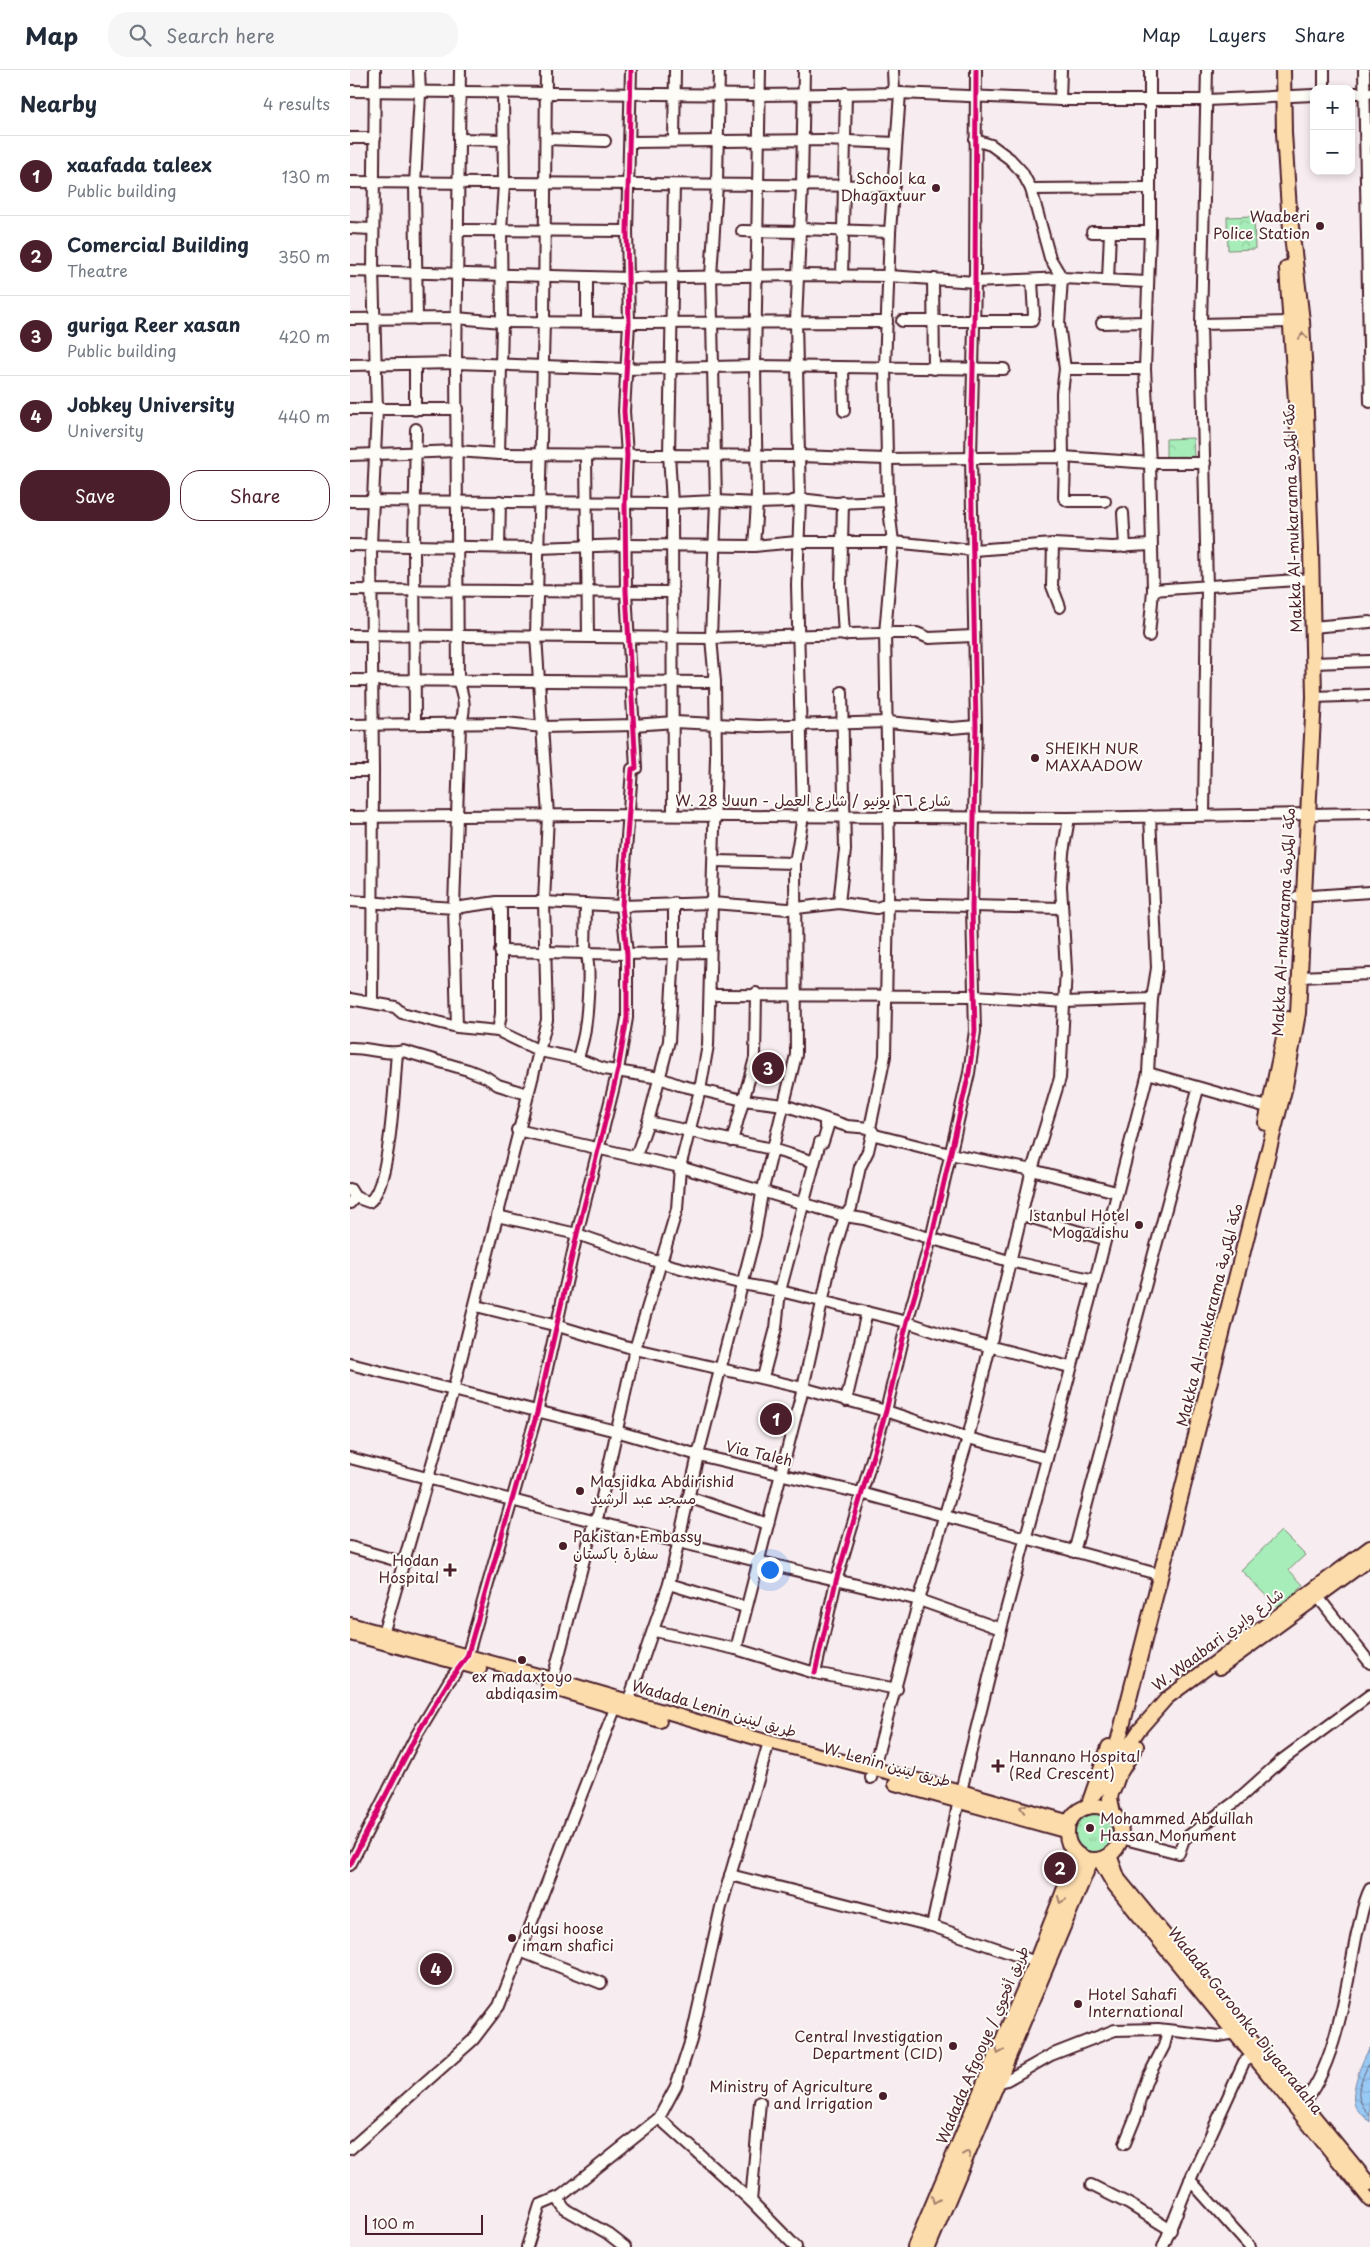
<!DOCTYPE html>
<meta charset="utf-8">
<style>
:root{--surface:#fff;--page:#f6f6f7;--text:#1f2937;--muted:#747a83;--line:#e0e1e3;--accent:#4a1f2b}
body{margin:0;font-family:"Playpen Sans","Playpen Sans Arabic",sans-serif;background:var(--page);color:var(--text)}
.controls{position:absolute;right:15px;top:15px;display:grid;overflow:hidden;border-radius:10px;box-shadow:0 2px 8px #0003}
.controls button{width:45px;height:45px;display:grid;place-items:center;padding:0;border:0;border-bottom:1px solid var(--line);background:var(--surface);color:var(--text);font:25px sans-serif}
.scale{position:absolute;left:15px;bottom:12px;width:118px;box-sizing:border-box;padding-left:5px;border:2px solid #4a1f2b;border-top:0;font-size:14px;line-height:18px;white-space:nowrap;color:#4a1f2b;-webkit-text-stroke:4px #fdfcf7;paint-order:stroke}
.you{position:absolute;left:419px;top:1499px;width:18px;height:18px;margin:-12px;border:4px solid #fff;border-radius:50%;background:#1a73e8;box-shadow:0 0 0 8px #1a73e833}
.badge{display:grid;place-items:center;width:32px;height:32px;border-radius:50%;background:var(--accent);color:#fff;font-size:16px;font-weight:700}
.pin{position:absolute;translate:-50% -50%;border:2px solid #fff;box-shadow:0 1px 5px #0006}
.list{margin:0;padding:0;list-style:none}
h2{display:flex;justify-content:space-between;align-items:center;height:65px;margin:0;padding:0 20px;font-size:21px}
h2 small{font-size:16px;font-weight:400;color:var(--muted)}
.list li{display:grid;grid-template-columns:32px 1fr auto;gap:15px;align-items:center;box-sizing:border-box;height:80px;padding:0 20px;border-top:1px solid var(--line)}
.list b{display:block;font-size:19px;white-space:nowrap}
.list p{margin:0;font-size:16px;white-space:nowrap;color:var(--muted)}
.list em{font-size:16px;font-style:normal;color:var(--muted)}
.actions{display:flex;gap:10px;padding:15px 20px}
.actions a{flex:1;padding:11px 0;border:1px solid var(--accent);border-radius:20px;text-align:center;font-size:18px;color:var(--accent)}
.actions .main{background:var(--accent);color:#fff}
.icon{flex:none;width:28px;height:28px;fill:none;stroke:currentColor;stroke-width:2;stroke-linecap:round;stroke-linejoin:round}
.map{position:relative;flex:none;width:1020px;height:2177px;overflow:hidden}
header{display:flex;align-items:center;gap:30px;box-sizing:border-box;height:70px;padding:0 25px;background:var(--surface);border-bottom:1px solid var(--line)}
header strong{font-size:24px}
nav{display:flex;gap:28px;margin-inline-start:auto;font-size:18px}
.search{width:350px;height:45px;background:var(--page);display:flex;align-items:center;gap:12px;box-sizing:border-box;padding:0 18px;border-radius:20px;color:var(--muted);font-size:19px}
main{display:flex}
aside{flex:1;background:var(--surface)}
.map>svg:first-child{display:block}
.grass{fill:url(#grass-tufts);stroke:#788672}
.park{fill:url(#park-crowns);stroke:#788672}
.pitch{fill:#a7edb9;stroke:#788672}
.water{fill:url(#water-waves);stroke:#7985a4}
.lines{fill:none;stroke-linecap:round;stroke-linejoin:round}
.shore{stroke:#69637b;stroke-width:1}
.minor-casing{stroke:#4a1f2b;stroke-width:14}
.major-casing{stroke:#4a1f2b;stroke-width:16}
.highway-casing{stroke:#4a1f2b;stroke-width:18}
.minor{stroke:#fdfcf7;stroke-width:10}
.major{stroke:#fddcac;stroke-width:12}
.highway{stroke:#fddcac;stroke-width:14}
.cycleway-casing{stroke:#fdfcf7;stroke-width:8}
.cycleway{stroke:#d6006c;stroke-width:5}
.oneway{stroke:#a47e6c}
.poi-dot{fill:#4a1f2b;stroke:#fdfcf7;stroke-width:2}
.labels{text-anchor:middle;stroke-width:4;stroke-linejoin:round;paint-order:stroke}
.poi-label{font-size:15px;fill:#4a1f2b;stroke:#fdfcf7;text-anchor:start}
.street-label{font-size:15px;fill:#4a1f2b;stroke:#fdfcf7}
</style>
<header>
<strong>Map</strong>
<div class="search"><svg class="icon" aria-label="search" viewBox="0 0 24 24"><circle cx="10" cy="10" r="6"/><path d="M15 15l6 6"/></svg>Search here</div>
<nav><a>Map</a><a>Layers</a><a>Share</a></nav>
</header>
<main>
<aside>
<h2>Nearby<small>4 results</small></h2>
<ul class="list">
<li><span class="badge">1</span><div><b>xaafada taleex</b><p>Public building</p></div><em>130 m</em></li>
<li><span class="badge">2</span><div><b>Comercial Building</b><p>Theatre</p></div><em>350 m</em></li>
<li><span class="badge">3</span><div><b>guriga Reer xasan</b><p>Public building</p></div><em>420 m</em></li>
<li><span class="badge">4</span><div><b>Jobkey University</b><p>University</p></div><em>440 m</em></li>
</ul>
<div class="actions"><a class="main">Save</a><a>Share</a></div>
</aside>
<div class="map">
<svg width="1020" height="2177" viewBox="0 0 1020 2177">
<defs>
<pattern id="grass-tufts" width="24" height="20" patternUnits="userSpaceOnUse" patternTransform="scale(1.25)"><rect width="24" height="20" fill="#a7edb9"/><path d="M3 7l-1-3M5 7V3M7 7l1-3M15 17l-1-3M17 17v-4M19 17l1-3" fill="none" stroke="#91cb9f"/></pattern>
<pattern id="park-crowns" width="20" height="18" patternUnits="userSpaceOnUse" patternTransform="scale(1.25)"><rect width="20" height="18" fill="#a7edb9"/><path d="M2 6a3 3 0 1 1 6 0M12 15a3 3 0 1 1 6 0" fill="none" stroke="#91cb9f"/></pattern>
<pattern id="water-waves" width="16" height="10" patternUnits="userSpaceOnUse" patternTransform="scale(1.25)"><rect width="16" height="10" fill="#98c9f4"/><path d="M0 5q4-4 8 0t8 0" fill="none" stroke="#84acd1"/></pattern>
</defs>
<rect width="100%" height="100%" fill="#f7ecef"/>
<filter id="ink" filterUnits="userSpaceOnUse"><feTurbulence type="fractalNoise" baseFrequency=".02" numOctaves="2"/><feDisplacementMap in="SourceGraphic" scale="10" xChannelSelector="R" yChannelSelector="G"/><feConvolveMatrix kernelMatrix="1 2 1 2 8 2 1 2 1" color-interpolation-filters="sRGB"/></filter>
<g filter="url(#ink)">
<circle class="grass" cx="744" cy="1763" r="19"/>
<g class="park">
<path d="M 904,146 L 905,179 L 878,180 L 877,147 Z"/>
<path d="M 843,368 L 844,387 L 816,387 L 816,369 Z"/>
</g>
<path class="pitch" d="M 931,1461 L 955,1485 L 939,1500 L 953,1515 L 929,1539 L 891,1500 Z"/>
<path class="water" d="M 1020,1978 L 1020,2052 C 1016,2048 1010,2043 1006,2038 C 998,2026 1012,1989 1020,1978 Z"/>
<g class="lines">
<path class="shore" d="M 1020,1990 C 1011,2014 1000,2024 1020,2045"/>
<g class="minor-casing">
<g id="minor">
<path d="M 543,0 L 544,23"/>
<path d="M 974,0 L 974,19"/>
<path d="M 1014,0 L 1020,332"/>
<path d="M 0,21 L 411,25 L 550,23 L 710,30 L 857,30 L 964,25"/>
<path d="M 1001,23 L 1019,23"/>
<path d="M 710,30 L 711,0"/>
<path d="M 0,68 L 25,68"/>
<path d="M 109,69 L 154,70"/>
<path d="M 196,69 L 255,71"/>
<path d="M 625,70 L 641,75 L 660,89 L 672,102 L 681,119 L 700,188 L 712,208 L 709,254 L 715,299 L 712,323 L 713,387"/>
<path d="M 324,71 L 325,0"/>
<path d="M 280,72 L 473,70 L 546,73"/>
<path d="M 0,112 L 544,116"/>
<path d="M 681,119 L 800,118"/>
<path d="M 0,158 L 22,159"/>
<path d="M 451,159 L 540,162"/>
<path d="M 109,160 L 277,161"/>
<path d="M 392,161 L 450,162"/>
<path d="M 742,162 L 800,162"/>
<path d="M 0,201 L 279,208 L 449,205 L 539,206 L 625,212 L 712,208 L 797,212"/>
<path d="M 492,206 L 496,23"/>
<path d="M 237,207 L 237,252"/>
<path d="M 583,209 L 584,299"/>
<path d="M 758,210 L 760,162"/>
<path d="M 0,249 L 106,248 L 152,252 L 279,253 L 537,252"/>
<path d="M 67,249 L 65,114 L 70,24 L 69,0"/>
<path d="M 552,251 L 682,251 L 684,245 L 682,211"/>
<path d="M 752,253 L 796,252"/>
<path d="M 851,254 L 941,252"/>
<path d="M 0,295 L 106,293 L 276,299 L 405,296 L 654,299"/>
<path d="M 493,298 L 494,341"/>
<path d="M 715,299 L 795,299"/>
<path d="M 0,339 L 107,339"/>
<path d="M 65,340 L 65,295"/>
<path d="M 149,384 L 152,252 L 151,160 L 154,114 L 153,24"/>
<path d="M 0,385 L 107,381 L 149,384 L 449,386 L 536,389 L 713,387 L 800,393 L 855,393"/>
<path d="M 236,385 L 238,566"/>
<path d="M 715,388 L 714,428 L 718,431 L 755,431"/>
<path d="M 0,431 L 322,433 L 366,431 L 407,433 L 439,432 L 450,429 L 485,433 L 538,431"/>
<path d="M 493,432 L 491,516 L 494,565"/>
<path d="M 773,443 L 775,477"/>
<path d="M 703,474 L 702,516 L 710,537"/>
<path d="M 0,475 L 187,478 L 276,475 L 404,476 L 447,472 L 543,472 L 623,480 L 703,474 L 762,477 L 801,475"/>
<path d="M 404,476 L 407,433 L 405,296 L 410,0"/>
<path d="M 149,477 L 150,431"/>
<path d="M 0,520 L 323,522"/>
<path d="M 803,520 L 962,509"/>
<path d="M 962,557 L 1020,552"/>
<path d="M 0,565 L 361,568 L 535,563 L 567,563 L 579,568 L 623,566"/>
<path d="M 799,566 L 803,520 L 800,393 L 795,299 L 800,162 L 800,0"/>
<path d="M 963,593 L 1020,591"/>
<path d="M 0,610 L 365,612"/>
<path d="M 964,627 L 1020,625"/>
<path d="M 65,654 L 64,476 L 66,359"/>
<path d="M 0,655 L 156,653 L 193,657 L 284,655 L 324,652 L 408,656 L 538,652 L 602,658 L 626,656"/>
<path d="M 0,701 L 23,701"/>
<path d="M 323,745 L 322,433 L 319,384 L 324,115"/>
<path d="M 854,745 L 857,518 L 851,254 L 857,0"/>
<path d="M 0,747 L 239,745 L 719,748 L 1020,743"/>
<path d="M 365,791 L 445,793"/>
<path d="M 947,827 L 1020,822"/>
<path d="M 0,831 L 104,838 L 147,832 L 194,832 L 272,836 L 362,833 L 438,839 L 489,833 L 527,838 L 538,834 L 711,838"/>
<path d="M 147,832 L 151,840 L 151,944 L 148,961"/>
<path d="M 489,833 L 495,780 L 492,622"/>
<path d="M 150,881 L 277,884 L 360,882"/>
<path d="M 950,907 L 1020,904"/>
<path d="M 360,925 L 625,926 L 715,932 L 802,929"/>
<path d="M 0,929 L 45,937 L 52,943 L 107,957 L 148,961 L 190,981 L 228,989 L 254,999 L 310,1008 L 329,1015 L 393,1030 L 434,1035 L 497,1056 L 520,1058 L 525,1065 L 600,1084 L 682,1100 L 766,1122"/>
<path d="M 22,932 L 23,701 L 21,475 L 27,340 L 23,201 L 25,0"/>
<path d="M 107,957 L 104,838 L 110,654 C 117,639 113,625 108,610 L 106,293 L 110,0"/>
<path d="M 0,978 C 17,977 38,986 53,981 L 118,1000 L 136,1007 L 148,1015 L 177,1024"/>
<path d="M 228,989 C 230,979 234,969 235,958 C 237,946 242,889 235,882 L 236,834"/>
<path d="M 798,1003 L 924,1039"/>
<path d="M 298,1052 L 422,1079 L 461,1091 L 465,1088"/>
<path d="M 167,1060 L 330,1097 L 495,1146 L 514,1149 L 659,1191 L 745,1210"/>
<path d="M 382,1071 L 405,988 L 406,923"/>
<path d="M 286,1086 L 298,1052 L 319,971 L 324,883 L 324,833"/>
<path d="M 0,1119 L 5,1127 L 0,1133"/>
<path d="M 5,1127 L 19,1132 C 41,1117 44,1013 47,983"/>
<path d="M 672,1145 L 754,1169"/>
<path d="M 147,1146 L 227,1164 L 311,1193 L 393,1214 L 430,1221 L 557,1252 L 595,1265 L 720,1297"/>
<path d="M 126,1236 L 208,1256 L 285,1279 L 453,1318 L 536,1341 L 618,1368 L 696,1388"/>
<path d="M 0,1294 L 266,1361 L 348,1385 L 511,1423 L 811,1505"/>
<path d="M 413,1307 L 426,1258 L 430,1221 L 470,1072 L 473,1072 L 478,1056 L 475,1055 L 475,1049"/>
<path d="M 496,1331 L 517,1242"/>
<path d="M 0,1388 L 258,1455 L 569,1530 L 651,1559"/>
<path d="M 338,1427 L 418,1454"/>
<path d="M 0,1477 L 55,1493"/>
<path d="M 724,1482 L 848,1019"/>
<path d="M 319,1514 L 395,1537"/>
<path d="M 968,1527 L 1020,1593"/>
<path d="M 305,1561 L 386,1579 L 465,1603 L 547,1619"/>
<path d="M 33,1564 L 103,1321 L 197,950 L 194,832 L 198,745 L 186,566 L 194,251 L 196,0"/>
<path d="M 386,1579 L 453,1318 L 482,1188 L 495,1146 L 501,1138 L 510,1097 L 518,1081 L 522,1064 L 520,1058 L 535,986 L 539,780 L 535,563 L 543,472 L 538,431 L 535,297 L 540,162 L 550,23"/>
<path d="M 465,1603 L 486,1511 L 536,1341 L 557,1252 L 581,1169 L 619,1003 L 625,961 L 622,838 L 626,656 L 621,387 L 625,212 L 626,0"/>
<path d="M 201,1616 L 244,1451 L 248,1445 L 285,1279 L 327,1139 L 330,1097 L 350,1020 L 358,975 L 366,687 L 365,612 L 361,568 L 366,431 L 361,206 L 367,114 L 369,0"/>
<path d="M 276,1638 L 319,1514 L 348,1385 L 405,1165 L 412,1123 L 446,985 L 445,793 L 453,746 L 447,515 L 450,429 L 446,252 L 452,116 L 454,0"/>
<path d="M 521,1708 L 569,1530 L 618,1368 L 682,1100 L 710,1008 L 716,900 L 711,816 L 713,783 L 719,748"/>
<path d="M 771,1768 L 829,1783 L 834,1769 L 885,1732 L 932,1690 L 1020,1625"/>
<path d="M 0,1795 L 66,1666 L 99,1611 L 117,1587 L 187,1343 L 227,1164 L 268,1000 L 277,948 L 277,884 L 272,836 L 282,699 L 286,698 L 276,521 L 275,432 L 277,385 L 274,341 L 279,253 L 277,161 L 281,0"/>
<path d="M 380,1805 L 582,1856 L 686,1892"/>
<path d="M 582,1856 L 611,1721 L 651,1559 L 745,1210 L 798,1003 L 802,929 L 807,898 L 800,746"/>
<path d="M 170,1881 L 251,1913"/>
<path d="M 647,2013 L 657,2010 L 701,1985 L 765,1960 L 808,1959 L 869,1966 L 885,1963 L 890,1960"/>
<path d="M 949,2037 C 986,2002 997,1912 1007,1863 C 1011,1849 1013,1832 1020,1819"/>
<path d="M 309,2048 L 401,2131 L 446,2177"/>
<path d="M 775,2073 L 788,2041 L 789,2032 L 797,2009 L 814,1976 L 818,1961"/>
<path d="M 0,2079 L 123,1970 L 149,1936 L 268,1631"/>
<path d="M 840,2110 L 900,2177"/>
<path d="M 741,2115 L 779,2134 L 821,2160"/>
<path d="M 401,2131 L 410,2032"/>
<path d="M 177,2177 L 190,2135 L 211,2126"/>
<path d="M 275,2177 L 257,2163 L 215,2139 L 210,2132 L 211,2126 L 309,2048 L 326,2016 L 341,1970 L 371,1837 L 419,1672"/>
<path d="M 813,2177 L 840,2110 L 894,1992 L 909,1982"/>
</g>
</g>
<g class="major-casing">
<g id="major">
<path d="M 0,1554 L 203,1609 L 419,1672 L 611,1721 L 720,1752"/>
<path d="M 0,1564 L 130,1599"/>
<path d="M 870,1598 L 1020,1489"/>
<path d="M 198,1617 L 310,1651"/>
<path d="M 545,1714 L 718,1762"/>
<path d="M 764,1720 L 769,1706 L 787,1676"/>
<path d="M 746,1724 L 789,1660 L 817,1628 L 1020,1477"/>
<path d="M 760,1785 L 769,1809 L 1020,2114"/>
<path d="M 749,1790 L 763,1814 L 800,1860 L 1020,2130"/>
</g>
</g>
<g class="highway-casing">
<g id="highway">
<path d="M 937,198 L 948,361"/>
<path d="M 916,1053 L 938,949"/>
<circle cx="744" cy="1763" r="27"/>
<path d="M 738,1737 L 759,1677"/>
<path d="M 763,1743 L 760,1729 L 766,1680 L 935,1016 L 948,943 L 964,627 L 961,479 L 954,289 L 952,251 L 939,140 L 934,63 L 933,0"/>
<path d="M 565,2177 L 686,1892 L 728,1785"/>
<path d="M 578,2177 L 741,1790"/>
</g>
</g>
<use href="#minor" class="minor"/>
<use href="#major" class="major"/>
<use href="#highway" class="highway"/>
<g class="cycleway-casing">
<g id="cycleway">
<path d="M 465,1603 L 486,1511 L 536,1341 L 557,1252 L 581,1169 L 619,1003 L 625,961 L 622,838 L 626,656 L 621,387 L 625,212 L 626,0"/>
<path d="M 0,1795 L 66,1666 L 99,1611 L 117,1587 L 187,1343 L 227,1164 L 268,1000 L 277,948 L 277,884 L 272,836 L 282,699 L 286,698 L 276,521 L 275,432 L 277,385 L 274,341 L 279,253 L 277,161 L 281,0"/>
</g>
</g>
<use href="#cycleway" class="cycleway"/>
</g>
<defs><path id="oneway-chevron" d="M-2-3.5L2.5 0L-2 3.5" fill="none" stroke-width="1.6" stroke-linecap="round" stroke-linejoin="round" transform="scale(1.25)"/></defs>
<g class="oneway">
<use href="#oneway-chevron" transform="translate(953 266) rotate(-93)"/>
<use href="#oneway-chevron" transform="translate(673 1738) rotate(-164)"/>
<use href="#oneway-chevron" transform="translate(711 1830) rotate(112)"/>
<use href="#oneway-chevron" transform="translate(649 1981) rotate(113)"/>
<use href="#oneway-chevron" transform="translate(617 2084) rotate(-67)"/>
<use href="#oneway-chevron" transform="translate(585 2130) rotate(113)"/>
</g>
</g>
<g class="poi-dot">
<circle cx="586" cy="118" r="5"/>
<circle cx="970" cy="156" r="5"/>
<circle cx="685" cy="688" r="5"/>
<circle cx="789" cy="1155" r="5"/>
<circle cx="230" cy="1421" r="5"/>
<circle cx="213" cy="1476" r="5"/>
<path d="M97.5 1492.5h5v5h5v5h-5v5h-5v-5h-5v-5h5z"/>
<circle cx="172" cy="1590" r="5"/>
<path d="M645.5 1688.5h5v5h5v5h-5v5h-5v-5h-5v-5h5z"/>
<circle cx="740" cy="1758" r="5"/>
<circle cx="162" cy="1868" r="5"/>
<circle cx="728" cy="1934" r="5"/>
<circle cx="603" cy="1976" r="5"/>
<circle cx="533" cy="2026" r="5"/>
</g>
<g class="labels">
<g class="poi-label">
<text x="576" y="114" text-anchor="end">School ka<tspan x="576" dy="17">Dhagaxtuur</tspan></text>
<text x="960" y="152" text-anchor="end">Waaberi<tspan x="960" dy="17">Police Station</tspan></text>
<text x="695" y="684">SHEIKH NUR<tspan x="695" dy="17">MAXAADOW</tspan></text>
<text x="779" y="1151" text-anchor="end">Istanbul Hotel<tspan x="779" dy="17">Mogadishu</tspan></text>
<text x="240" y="1417">Masjidka Abdirishid<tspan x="240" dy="17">مسجد عبد الرشيد</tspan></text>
<text x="223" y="1472">Pakistan Embassy<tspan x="223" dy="17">سفارة باكستان</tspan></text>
<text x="89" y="1496" text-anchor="end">Hodan<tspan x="89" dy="17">Hospital</tspan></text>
<text x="172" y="1612" text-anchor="middle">ex madaxtoyo<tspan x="172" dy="17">abdiqasim</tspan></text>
<text x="659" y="1692">Hannano Hospital<tspan x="659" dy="17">(Red Crescent)</tspan></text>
<text x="750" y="1754">Mohammed Abdullah<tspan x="750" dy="17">Hassan Monument</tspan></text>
<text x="172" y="1864">dugsi hoose<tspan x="172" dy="17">imam shafici</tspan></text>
<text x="738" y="1930">Hotel Sahafi<tspan x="738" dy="17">International</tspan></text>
<text x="593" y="1972" text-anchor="end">Central Investigation<tspan x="593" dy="17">Department (CID)</tspan></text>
<text x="523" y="2022" text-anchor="end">Ministry of Agriculture<tspan x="523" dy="17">and Irrigation</tspan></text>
</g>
<g class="street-label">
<text transform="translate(943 448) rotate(-92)" y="5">Makka Al-mukarama مكة المكرمة</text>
<text x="463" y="736">W. 28 Juun - شارع ٢٦ يونيو / شارع العمل</text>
<text transform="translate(934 852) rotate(-87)" y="5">Makka Al-mukarama مكة المكرمة</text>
<text transform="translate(860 1245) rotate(-76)" y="5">Makka Al-mukarama مكة المكرمة</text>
<text transform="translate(409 1384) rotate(13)" y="5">Via Taleh</text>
<text transform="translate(868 1570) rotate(-37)" y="5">W. Waabari شارع وابري</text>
<text transform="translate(364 1639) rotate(16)" y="5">Wadada Lenin طريق لينين</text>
<text transform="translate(537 1695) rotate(15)" y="5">W. Lenin طريق لينين</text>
<text transform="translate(895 1951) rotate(51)" y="5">Wadada Garoonka Diyaaradaha</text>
<text transform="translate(633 1975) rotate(-67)" y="5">Wadada Afgooye / طريق أفجوي</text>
</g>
</g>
</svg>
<div class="controls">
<button>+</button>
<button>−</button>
</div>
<div class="scale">100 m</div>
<div class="you"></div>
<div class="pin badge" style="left:426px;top:1349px">1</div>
<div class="pin badge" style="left:710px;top:1798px">2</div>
<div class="pin badge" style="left:418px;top:998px">3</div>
<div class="pin badge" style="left:86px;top:1899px">4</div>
</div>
</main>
